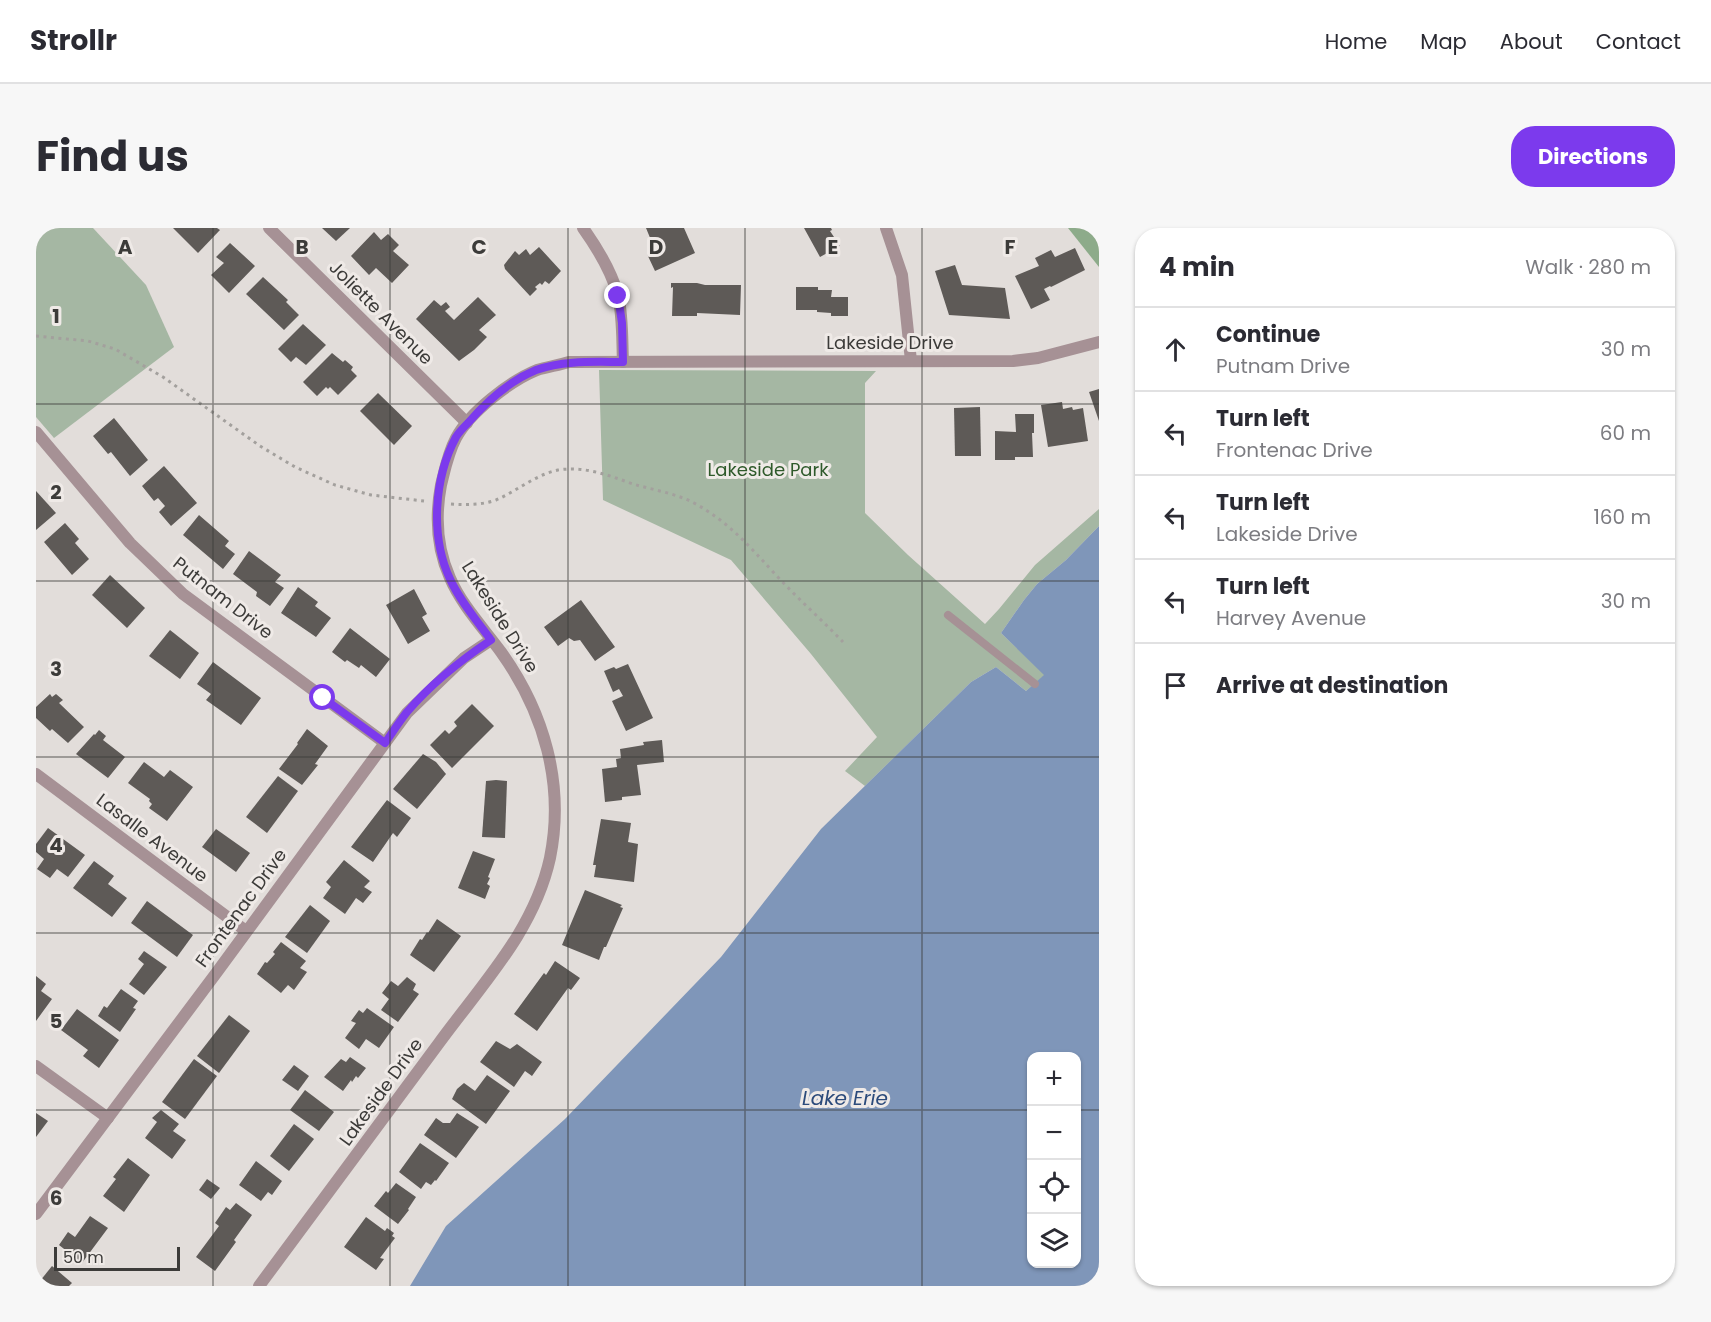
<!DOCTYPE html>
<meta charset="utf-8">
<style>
:root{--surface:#fff;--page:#f7f7f7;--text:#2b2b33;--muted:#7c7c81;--line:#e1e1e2;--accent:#7c3aed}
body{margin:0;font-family:Poppins,sans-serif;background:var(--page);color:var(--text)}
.controls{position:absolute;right:18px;bottom:18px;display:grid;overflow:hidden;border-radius:12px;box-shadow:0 2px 4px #0004}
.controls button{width:54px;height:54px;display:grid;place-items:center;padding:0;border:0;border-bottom:2px solid var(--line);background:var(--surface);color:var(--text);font:30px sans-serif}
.scale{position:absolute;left:18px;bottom:15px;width:126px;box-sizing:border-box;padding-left:6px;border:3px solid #3c3b39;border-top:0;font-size:16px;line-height:21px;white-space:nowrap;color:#3c3b39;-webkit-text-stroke:4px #efeae7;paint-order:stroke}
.stop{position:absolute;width:18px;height:18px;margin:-14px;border:4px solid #7c3aed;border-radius:50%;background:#fff}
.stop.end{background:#7c3aed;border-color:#fff;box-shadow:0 2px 6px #0008}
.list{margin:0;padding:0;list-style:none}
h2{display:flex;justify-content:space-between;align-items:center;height:78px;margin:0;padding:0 24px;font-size:26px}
h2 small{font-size:20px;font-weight:400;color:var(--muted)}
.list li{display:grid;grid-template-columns:39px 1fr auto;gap:18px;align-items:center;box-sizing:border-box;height:84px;padding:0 24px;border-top:2px solid var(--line)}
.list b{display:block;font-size:22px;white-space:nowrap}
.list p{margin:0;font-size:20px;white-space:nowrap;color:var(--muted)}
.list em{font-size:20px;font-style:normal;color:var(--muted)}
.icon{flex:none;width:33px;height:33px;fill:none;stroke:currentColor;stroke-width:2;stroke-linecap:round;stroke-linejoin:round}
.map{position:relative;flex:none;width:1063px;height:1058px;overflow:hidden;border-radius:24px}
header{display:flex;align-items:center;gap:36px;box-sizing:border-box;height:84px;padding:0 30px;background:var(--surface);border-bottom:2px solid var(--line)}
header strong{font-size:28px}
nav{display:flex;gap:33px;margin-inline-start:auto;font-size:21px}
.intro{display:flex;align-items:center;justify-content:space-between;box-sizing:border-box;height:144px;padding:0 36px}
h1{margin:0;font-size:42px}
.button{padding:15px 27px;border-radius:24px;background:var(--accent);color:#fff;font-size:21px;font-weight:700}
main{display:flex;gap:36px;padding:0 36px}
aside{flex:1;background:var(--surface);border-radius:24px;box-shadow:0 2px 4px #0004}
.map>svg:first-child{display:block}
.green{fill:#a5b7a3}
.forest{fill:#8dab8a}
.water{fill:#7f96b9;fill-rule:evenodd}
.building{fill:#5e5a57}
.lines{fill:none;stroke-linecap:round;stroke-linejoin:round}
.path{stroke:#a3a09d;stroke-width:3;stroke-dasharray:3 4.5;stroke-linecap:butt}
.service{stroke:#a69195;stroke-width:8}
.minor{stroke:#a69195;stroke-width:12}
.route{stroke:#7c3aed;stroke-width:8}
.grid{fill:none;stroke:#3c3b39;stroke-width:1.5;stroke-opacity:0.55}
.labels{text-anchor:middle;stroke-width:6;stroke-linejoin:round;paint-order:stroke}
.street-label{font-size:18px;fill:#3c3b39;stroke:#efeae7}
.park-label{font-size:18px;fill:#2f5a2b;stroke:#efeae7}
.water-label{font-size:20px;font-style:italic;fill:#2c4b7b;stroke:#efeae7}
.grid-label{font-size:20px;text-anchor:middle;font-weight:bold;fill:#3c3b39;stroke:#efeae7;stroke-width:6;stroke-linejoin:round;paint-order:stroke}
</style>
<header>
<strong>Strollr</strong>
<nav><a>Home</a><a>Map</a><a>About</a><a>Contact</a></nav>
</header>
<div class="intro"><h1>Find us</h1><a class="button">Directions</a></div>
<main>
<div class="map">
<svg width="1063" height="1058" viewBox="0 0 1063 1058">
<rect width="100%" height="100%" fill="#e2ddda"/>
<g class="green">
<path d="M 0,0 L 57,0 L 110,57 L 138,119 L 18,210 L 0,189 Z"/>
<path d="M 563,142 L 840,143 L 829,155 L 829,285 L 872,327 L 949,396 L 963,381 L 999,337 L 1063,281 L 1063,298 L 1030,332 L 1001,356 L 988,372 L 965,405 L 1009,447 L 990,463 L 960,439 L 935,454 L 829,558 L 809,543 L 841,509 L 775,426 L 695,332 L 567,272 Z"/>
</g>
<path class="forest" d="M 1032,0 L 1063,0 L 1063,39 Z"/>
<path class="water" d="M 1063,298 L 1063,1058 L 374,1058 L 410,998 L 529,891 L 685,729 L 785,601 L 935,454 L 960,439 L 990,463 L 1008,447 L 965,405 L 988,372 L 1001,356 L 1030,332 ZM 996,828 L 1040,828 L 1040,1036 L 996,1036 Z"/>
<g class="building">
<path d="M 137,0 L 181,0 L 184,2 L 162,25 Z"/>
<path d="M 286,0 L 314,0 L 300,13 Z"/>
<path d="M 610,0 L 648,0 L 659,25 L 619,43 L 611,26 L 615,24 L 612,24 L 614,16 L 617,17 Z"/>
<path d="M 768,0 L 795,0 L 796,2 L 794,3 L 804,18 L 784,29 Z"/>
<path d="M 338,4 L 345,12 L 352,6 L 363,17 L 357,23 L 373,37 L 356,55 L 340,40 L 333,47 L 315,28 Z"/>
<path d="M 194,15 L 219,38 L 193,65 L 175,47 L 188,35 L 180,29 Z"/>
<path d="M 503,19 L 525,43 L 513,56 L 509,53 L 506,57 L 504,55 L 499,59 L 501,61 L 494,68 L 469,41 L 468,37 L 479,23 L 483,27 L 490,21 L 494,27 Z"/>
<path d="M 1039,20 L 1049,42 L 1015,59 L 1014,58 L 1008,61 L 1014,72 L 995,81 L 979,48 L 1003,38 L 999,30 L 1015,22 L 1019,29 Z"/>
<path d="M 919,37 L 926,57 L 969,60 L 974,91 L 913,87 L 899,43 Z"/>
<path d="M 227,49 L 252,72 L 250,74 L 263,87 L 248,102 L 210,66 Z"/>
<path d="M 635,55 L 661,55 L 669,57 L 705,57 L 704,87 L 661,85 L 661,88 L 636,88 L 637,59 L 635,60 Z"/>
<path d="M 760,59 L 782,59 L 782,62 L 796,62 L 795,69 L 812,69 L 812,88 L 795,88 L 795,85 L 781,84 L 781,82 L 760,82 Z"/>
<path d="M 442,69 L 460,87 L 443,102 L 451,109 L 438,122 L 423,133 L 380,91 L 398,72 L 405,78 L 410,74 L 414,79 L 409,83 L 418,92 Z"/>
<path d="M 267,96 L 290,117 L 270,137 L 260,129 L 255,134 L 242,121 Z"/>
<path d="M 296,125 L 307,134 L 309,132 L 317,139 L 315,142 L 321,148 L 302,167 L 294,159 L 292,161 L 290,159 L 281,168 L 267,154 Z"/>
<path d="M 1063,161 L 1063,193 L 1053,164 Z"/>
<path d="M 342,165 L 376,198 L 358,217 L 324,183 Z"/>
<path d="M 1026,174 L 1027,181 L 1036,179 L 1037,182 L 1047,180 L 1052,213 L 1012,219 L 1005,177 Z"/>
<path d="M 944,179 L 945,228 L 919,228 L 918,180 Z"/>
<path d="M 979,186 L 998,186 L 998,205 L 996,205 L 997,229 L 979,229 L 979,232 L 959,232 L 959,203 L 980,204 Z"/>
<path d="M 78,190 L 112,232 L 94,248 L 75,224 L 72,226 L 57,208 Z"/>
<path d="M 128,238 L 161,275 L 135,298 L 123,284 L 129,278 L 122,270 L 118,273 L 106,258 Z"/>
<path d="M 0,263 L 20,285 L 0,302 Z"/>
<path d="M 163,287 L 193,313 L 189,318 L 199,326 L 187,341 L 147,307 Z"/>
<path d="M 29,295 L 43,311 L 39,315 L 53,331 L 36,347 L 8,314 Z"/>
<path d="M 213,323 L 245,347 L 239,354 L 248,360 L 234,378 L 220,368 L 221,364 L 197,346 Z"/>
<path d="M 74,347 L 109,380 L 91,400 L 56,367 Z"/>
<path d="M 262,359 L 282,374 L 279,378 L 295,390 L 280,409 L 245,385 Z"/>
<path d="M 378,361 L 391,386 L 386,389 L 394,403 L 372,416 L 350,377 Z"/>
<path d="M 545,372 L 579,419 L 559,433 L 544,412 L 538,413 L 533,410 L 522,418 L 508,399 Z"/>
<path d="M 314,400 L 354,431 L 340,449 L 325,437 L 323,440 L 311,432 L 309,434 L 296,424 Z"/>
<path d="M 134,402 L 163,425 L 144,451 L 113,428 Z"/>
<path d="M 177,434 L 225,470 L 205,497 L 170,472 L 175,466 L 161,456 Z"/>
<path d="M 592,436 L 617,490 L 590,503 L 576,473 L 587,468 L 583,461 L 577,464 L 568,443 L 578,439 L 580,441 Z"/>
<path d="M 14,466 L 16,469 L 20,466 L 27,472 L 23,475 L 48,499 L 32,515 L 16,501 L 14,503 L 0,490 L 0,479 Z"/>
<path d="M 436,476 L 458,498 L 416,540 L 394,517 L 409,502 L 413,506 L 421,498 L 418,494 Z"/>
<path d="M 271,501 L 292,518 L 279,536 L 282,537 L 266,557 L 243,541 L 262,516 L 261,515 Z"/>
<path d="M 63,502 L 70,508 L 67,512 L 89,529 L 72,550 L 40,526 L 58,506 L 59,507 Z"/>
<path d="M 626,512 L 628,534 L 601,537 L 605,567 L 586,569 L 586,572 L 569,574 L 566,541 L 581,539 L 580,531 L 585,530 L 584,521 L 608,517 L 607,514 Z"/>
<path d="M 387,526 L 400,534 L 410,546 L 381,581 L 357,561 Z"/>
<path d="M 108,534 L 128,549 L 134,542 L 157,559 L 131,593 L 113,580 L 116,576 L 113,573 L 114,571 L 92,555 Z"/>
<path d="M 242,548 L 262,563 L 231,605 L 210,589 Z"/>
<path d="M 460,552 L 471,553 L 469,610 L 446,609 L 450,553 Z"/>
<path d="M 351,572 L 375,590 L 361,609 L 357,605 L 337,634 L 315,619 Z"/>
<path d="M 565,591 L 595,595 L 592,614 L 602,616 L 598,654 L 558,649 L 560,637 L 557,637 Z"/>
<path d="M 12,600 L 49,627 L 32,649 L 21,641 L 14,650 L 1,641 L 8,631 L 0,624 L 0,616 Z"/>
<path d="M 180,601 L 214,625 L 200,644 L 166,619 Z"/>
<path d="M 437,623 L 459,631 L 452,649 L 454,650 L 451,656 L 454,658 L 449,671 L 422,660 Z"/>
<path d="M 308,632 L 334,653 L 328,659 L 336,664 L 327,675 L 320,670 L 309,686 L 287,670 L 295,659 L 290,654 Z"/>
<path d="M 58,633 L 78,648 L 72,656 L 91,670 L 76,689 L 37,660 Z"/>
<path d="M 549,662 L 586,677 L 584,679 L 587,680 L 570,719 L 568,719 L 563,732 L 526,717 Z"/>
<path d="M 111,673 L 157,707 L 141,729 L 95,695 Z"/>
<path d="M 274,677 L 294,693 L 271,725 L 249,709 Z"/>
<path d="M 401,691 L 425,708 L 398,744 L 374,727 L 384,711 L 386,712 L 391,704 L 392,705 Z"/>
<path d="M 245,714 L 270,733 L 264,740 L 271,744 L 258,762 L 252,757 L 245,765 L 221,746 L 229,734 L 231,735 L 239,726 L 237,724 Z"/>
<path d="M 108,723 L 131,739 L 108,767 L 93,756 L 108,736 L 102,731 Z"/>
<path d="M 519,733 L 544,750 L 535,762 L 532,760 L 501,803 L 478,786 L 508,745 L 510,747 Z"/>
<path d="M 0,748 L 10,756 L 5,763 L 16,771 L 0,793 Z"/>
<path d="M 371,749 L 380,756 L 377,762 L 383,766 L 362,794 L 345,782 L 353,771 L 346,765 L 355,753 L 362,758 Z"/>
<path d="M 85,761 L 102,773 L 97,780 L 100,781 L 84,804 L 62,788 L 68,778 L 71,780 Z"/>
<path d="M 331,780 L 358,799 L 343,820 L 330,811 L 323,821 L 309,810 L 320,795 L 315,793 L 323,782 L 327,785 Z"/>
<path d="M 41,781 L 83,812 L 63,840 L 47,828 L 52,822 L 25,802 Z"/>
<path d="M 193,787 L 214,803 L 183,845 L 161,828 Z"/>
<path d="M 460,813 L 474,821 L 481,816 L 506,834 L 496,848 L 489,843 L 478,859 L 444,834 Z"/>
<path d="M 314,829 L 330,840 L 322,850 L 320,848 L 316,854 L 315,852 L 307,863 L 288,849 L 305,831 L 310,834 Z"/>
<path d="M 158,831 L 181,848 L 149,891 L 126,874 Z"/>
<path d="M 258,837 L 273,848 L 262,863 L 246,852 Z"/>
<path d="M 451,847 L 474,863 L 450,896 L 416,871 L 421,861 L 428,855 L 439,863 Z"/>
<path d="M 269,862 L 298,884 L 283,903 L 254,882 Z"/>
<path d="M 125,882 L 143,896 L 137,903 L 150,912 L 136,931 L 109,910 L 121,894 L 116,890 Z"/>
<path d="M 0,885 L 12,893 L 0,909 Z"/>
<path d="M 421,885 L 443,899 L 420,930 L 388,907 L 400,890 L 407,895 L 414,895 Z"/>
<path d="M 258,896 L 278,911 L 253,943 L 234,928 Z"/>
<path d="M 384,915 L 413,935 L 400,953 L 399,952 L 395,957 L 390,954 L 385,961 L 363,944 Z"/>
<path d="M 92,930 L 114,947 L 88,984 L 67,968 L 80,951 L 77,949 Z"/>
<path d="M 220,933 L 246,953 L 236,967 L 232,964 L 225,973 L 203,957 Z"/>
<path d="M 171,951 L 184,960 L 175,971 L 163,962 Z"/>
<path d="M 360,955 L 380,969 L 372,981 L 373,982 L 362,996 L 338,978 L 350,963 L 352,965 Z"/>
<path d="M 200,975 L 216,987 L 198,1012 L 200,1014 L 179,1043 L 160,1029 L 183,998 L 179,995 L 190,979 L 194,982 Z"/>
<path d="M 54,988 L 72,1000 L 46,1035 L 23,1017 L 32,1004 L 39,1009 Z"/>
<path d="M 330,989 L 349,1003 L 351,1000 L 358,1005 L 356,1008 L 359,1010 L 344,1030 L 348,1031 L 340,1042 L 308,1019 Z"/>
<path d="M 16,1038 L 36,1055 L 33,1058 L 0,1058 Z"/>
</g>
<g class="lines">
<g class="path">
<path d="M 0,108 L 52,113 L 79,121 L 127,149 L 224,218 L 259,239 L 299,257 L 335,267 L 388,273"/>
<path d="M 415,276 C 431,277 446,277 460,272 C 481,263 499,247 522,242 C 549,238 572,247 597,256 C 617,262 639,265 658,275 C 693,294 713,318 739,346 C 761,370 785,391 807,414"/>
</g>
<path class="service" d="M 912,387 L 999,456"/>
<g class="minor">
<path d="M 233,0 L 431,195"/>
<path d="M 547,0 C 562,21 575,42 582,67 C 587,89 586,112 587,134"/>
<path d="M 850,0 L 866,47 L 875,133"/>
<path d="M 0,204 L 94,315 L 147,366 L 349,515"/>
<path d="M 0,546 L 210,703"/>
<path d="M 0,838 L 72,890"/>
<path d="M 0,986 L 181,744 L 371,485 L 428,430 L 455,412"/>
<path d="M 223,1058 C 283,977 343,896 403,815 C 446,756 498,703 514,630 C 529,556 508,484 465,424 C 448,401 425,376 414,350 C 401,321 399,289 405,257 C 409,241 412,225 420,210 C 434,184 474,153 501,142 C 511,139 523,137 533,134 L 977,133 L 1002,130 L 1063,114"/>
</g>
</g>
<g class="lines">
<path class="route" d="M 287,470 L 349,515 C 356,505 363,494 371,484 C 395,456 425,432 455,412 C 441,393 424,373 414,351 C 394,308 398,250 420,209 C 423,204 428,199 432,195 C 451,173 473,153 500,142 C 528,132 558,134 587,134 L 586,95 L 582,68"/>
</g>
<path class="grid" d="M 177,0 L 177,1058M 354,0 L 354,1058M 532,0 L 532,1058M 709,0 L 709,1058M 886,0 L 886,1058M 0,176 L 1063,176M 0,353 L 1063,353M 0,529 L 1063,529M 0,705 L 1063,705M 0,882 L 996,882M 1040,882 L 1063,882"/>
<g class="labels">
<g class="street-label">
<text transform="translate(345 85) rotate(45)" y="6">Joliette Avenue</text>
<text x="854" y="121">Lakeside Drive</text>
<text transform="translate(187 370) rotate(38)" y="6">Putnam Drive</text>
<text transform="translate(464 389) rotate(58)" y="6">Lakeside Drive</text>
<text transform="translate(116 610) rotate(37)" y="6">Lasalle Avenue</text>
<text transform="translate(205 680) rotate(-54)" y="6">Frontenac Drive</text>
<text transform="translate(345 864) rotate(-54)" y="6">Lakeside Drive</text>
</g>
<g class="park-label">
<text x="732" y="248">Lakeside Park</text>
</g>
<g class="water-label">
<text x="809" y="877">Lake Erie</text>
</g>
</g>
<g class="grid-label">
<text x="89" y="26">A</text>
<text x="266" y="26">B</text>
<text x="443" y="26">C</text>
<text x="620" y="26">D</text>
<text x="797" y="26">E</text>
<text x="974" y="26">F</text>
<text x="20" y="95">1</text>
<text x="20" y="271">2</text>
<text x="20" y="448">3</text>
<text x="20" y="624">4</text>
<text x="20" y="800">5</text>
<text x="20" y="977">6</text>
</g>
</svg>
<div class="controls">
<button>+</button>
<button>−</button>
<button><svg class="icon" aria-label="locate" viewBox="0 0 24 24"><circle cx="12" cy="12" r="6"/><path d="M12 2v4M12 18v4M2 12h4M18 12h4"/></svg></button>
<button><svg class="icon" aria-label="layers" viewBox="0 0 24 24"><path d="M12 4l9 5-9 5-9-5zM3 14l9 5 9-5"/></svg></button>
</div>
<div class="scale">50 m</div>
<div class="stop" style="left:287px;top:470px"></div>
<div class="stop end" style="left:582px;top:68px"></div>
</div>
<aside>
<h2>4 min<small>Walk · 280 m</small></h2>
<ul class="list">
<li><svg class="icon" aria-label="ahead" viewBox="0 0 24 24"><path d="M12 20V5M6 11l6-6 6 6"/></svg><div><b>Continue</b><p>Putnam Drive</p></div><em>30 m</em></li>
<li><svg class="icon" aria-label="left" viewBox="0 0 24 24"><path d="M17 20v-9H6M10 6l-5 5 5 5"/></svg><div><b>Turn left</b><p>Frontenac Drive</p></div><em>60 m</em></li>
<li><svg class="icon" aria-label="left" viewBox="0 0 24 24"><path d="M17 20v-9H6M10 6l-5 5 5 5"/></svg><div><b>Turn left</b><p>Lakeside Drive</p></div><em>160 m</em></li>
<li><svg class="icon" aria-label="left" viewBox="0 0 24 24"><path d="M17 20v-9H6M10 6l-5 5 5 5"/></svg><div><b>Turn left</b><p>Harvey Avenue</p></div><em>30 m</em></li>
<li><svg class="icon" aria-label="arrive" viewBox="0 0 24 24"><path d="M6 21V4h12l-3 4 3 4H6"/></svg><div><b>Arrive at destination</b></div></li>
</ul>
</aside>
</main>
